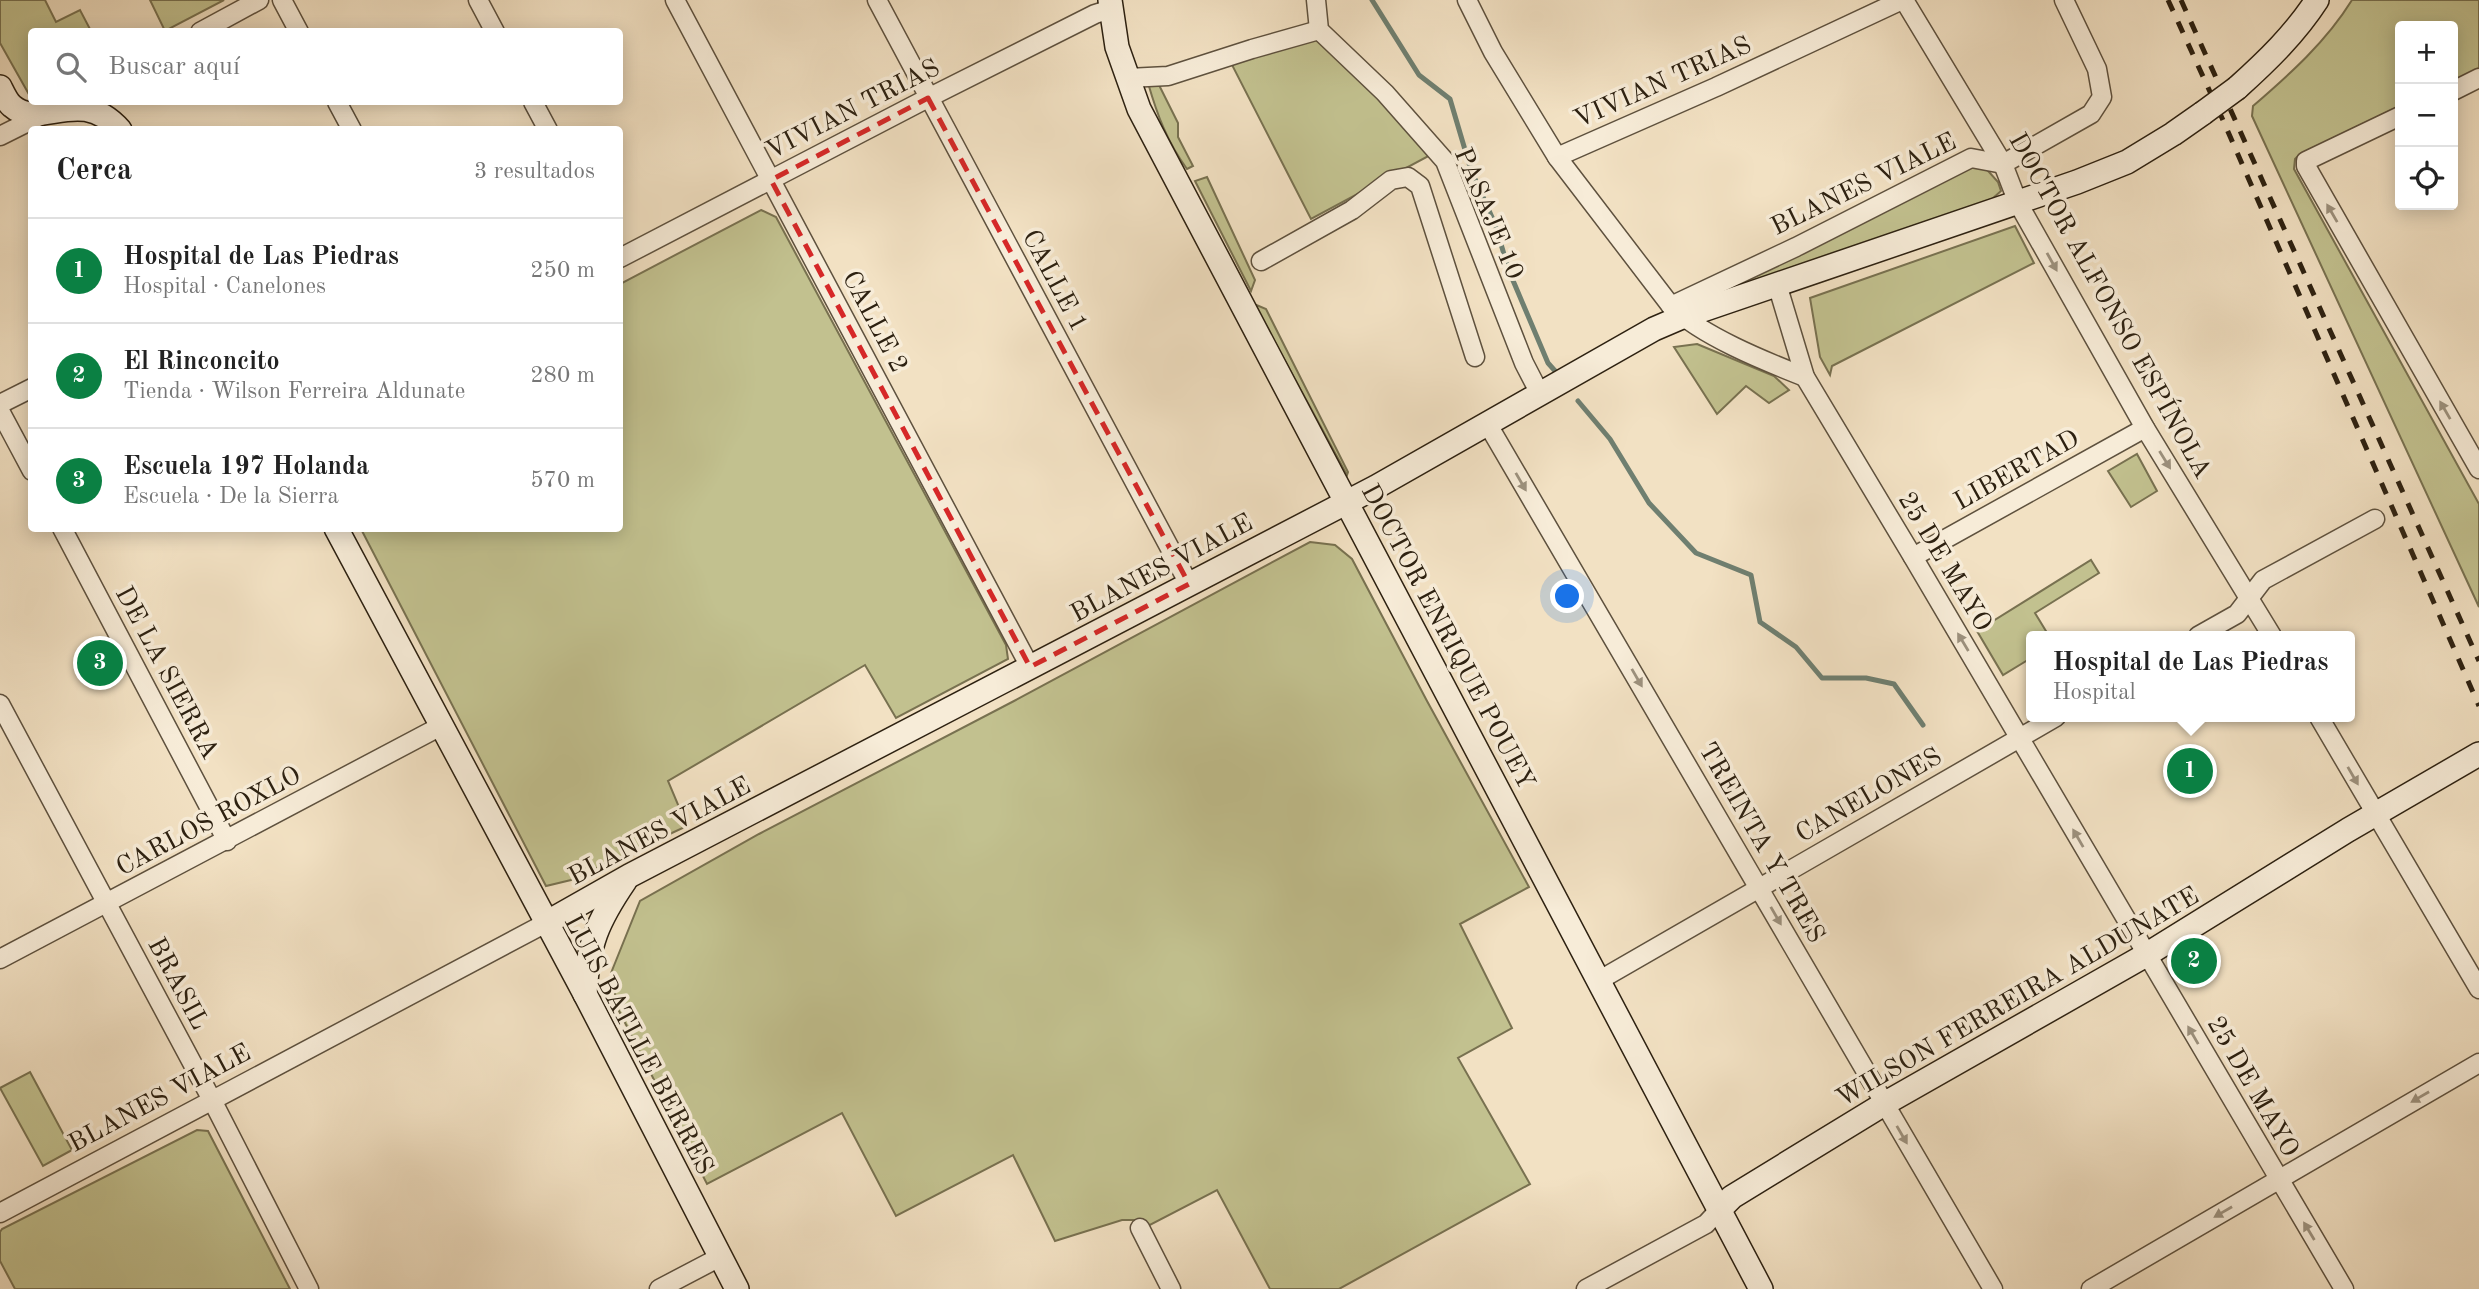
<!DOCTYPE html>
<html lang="es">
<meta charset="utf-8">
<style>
:root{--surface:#fff;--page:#f6f6f6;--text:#222;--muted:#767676;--line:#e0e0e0;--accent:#0b8043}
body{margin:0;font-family:"Old Standard TT",serif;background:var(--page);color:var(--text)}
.controls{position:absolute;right:21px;top:21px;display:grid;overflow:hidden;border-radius:7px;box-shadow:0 4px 18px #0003}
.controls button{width:63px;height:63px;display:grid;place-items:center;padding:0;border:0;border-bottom:2px solid var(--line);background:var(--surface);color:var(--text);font:35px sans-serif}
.you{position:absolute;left:1568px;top:597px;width:24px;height:24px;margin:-18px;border:5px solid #fff;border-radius:50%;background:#1a73e8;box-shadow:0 0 0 10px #1a73e833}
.badge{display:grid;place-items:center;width:46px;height:46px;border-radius:50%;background:var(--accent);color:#fff;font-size:23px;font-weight:700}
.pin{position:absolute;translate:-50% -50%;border:4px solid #fff;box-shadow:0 2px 7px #0006}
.popup{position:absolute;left:2026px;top:631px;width:329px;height:91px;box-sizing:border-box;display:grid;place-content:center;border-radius:7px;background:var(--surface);filter:drop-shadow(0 2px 5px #0005);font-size:23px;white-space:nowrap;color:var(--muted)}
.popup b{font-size:26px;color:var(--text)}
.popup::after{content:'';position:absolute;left:50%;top:100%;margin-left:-14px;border:14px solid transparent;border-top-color:var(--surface)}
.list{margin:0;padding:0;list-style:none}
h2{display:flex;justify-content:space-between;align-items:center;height:91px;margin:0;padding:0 28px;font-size:30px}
h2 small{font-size:23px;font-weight:400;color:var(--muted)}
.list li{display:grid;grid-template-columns:46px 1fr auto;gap:21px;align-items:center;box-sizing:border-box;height:105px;padding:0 28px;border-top:2px solid var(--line)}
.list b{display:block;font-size:26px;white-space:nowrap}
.list p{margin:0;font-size:23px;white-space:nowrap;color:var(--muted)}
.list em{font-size:23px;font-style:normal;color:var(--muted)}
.icon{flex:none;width:38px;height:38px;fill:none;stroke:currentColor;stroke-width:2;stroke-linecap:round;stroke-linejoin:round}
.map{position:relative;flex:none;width:2479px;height:1289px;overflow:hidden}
.search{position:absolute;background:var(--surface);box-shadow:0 4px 18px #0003;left:28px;top:28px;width:595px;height:77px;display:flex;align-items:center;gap:18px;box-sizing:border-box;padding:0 24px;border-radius:7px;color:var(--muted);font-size:26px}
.panel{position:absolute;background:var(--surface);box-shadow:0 4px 18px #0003;left:28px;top:126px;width:595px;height:406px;border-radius:7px}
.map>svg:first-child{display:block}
.green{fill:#c2c18f;stroke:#787150;stroke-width:2}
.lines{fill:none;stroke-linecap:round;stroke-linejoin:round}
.stream{stroke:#6f7f70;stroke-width:5}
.street-casing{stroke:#5e513e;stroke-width:21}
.secondary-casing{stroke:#2d2111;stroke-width:26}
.street{stroke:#f7ecd8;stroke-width:18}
.secondary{stroke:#f7ecd8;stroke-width:23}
.rail{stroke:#2d2111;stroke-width:5;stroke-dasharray:12 12;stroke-linecap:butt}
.secondary-bridge-casing{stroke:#2d2111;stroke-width:26;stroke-linecap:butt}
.secondary-bridge{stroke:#f7ecd8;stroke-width:23}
.oneway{fill:#9c917e}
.marked{fill:none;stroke:#d62828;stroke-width:5;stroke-dasharray:14 9;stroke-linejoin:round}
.labels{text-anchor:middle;stroke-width:7;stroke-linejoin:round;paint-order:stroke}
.street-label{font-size:26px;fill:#2d2111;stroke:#f7ecd8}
</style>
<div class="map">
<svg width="2479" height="1289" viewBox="0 0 2479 1289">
<rect width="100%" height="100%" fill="#f2e1c3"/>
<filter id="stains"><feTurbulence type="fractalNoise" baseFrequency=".00286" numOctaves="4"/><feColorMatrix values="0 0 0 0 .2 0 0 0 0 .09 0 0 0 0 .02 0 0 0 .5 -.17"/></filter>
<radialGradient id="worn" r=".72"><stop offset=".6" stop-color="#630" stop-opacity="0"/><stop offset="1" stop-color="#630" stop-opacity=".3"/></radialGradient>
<g class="green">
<path d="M 0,0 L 45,0 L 56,22 L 80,10 L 91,31 L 32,32 L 31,98 L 0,43 Z"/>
<path d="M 150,0 L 224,0 L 165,31 Z"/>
<path d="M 2352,0 L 2479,0 L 2479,68 L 2453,81 L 2453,26 L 2400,26 L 2400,106 L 2300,154 L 2295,159 L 2294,169 L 2479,504 L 2479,607 L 2252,116 L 2253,106 C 2290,74 2326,42 2352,0 Z"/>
<path d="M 1315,38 L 1436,152 L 1311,219 L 1230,61 Z"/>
<path d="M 1148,83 L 1158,83 L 1178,123 L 1178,137 L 1193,166 L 1187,169 C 1167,142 1157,114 1148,83 Z"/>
<path d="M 1981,163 L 1998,182 L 2001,191 L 1992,199 L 1694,305 Z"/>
<path d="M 1207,177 L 1255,280 L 1251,291 L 1195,181 Z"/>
<path d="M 761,210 L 776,217 L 1006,645 L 1008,659 L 896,718 L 865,665 L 668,781 L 687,826 L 571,880 L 546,886 L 361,529 L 620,528 L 620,284 Z"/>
<path d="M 2015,226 L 2034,263 L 1832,366 L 1830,375 L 1820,357 L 1810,298 Z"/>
<path d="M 1254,304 L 1266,309 L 1348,472 L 1347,475 Z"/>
<path d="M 1697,344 L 1774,376 L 1789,390 L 1769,403 L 1746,386 L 1717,414 L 1674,347 Z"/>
<path d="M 2137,454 L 2157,491 L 2131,507 L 2108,471 Z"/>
<path d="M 1310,542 L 1335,545 L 1352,559 L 1427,701 L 1529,887 L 1460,924 L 1512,1028 L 1458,1058 L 1530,1184 L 1339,1289 L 1270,1289 L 1217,1190 L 1146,1227 L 1141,1220 L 1122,1220 L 1055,1241 L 1013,1155 L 896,1216 L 842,1113 L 707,1184 L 618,1009 L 611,973 L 640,901 L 759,834 L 1014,701 Z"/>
<path d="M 2091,560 L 2099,573 L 2035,613 L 2049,636 L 2031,636 L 2031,658 L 2003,675 L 1977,631 Z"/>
<path d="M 30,1072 L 72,1150 L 43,1166 L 0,1088 Z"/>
<path d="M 197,1130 L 208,1131 L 290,1289 L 15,1289 L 0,1261 L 0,1232 L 2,1229 Z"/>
</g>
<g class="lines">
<g class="stream">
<path d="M 1372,0 L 1419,75 L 1450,99 L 1471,170 L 1495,224 L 1509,271 L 1548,363 L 1556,372"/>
<path d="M 1578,401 L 1610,439 L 1649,503 L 1696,553 L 1751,575 L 1760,622 L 1796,647 L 1822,678 L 1866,678 L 1894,684 L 1923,725"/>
</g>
<g class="street-casing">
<g id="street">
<path d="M 282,0 L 299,32"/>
<path d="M 478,0 L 495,32"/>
<path d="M 675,0 L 1030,667"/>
<path d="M 877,0 L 1189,584"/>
<path d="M 1316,0 L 1319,30 L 1385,93 L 1445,161 L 1524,363 L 1540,394"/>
<path d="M 1467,0 L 1493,52 L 1557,157 L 1671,306"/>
<path d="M 1904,0 L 2003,164 L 2018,203 L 2145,428 L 2272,636"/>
<path d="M 200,32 L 259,0"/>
<path d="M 1128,78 L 1168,76 L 1252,49 L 1319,30"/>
<path d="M 2453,91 L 2479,78"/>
<path d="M 337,102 L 352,130"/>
<path d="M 533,102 L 548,130"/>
<path d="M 2400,116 L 2306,161 L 2306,166 L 2479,469"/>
<path d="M 0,136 L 44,114"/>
<path d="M 1557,157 L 1716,87 L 1902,0"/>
<path d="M 620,258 L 928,98 L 1095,14 L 1111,9"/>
<path d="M 1261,261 L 1352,210 L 1391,180 L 1408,177 L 1420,186 L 1475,357"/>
<path d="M 1777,284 L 1805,377 L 1913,557 L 2344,1289"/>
<path d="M 1805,377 C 1764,361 1702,336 1671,306 L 1796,247 L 1971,158 L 2003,164 L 2091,114 L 2102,97 L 2097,69 L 2064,0"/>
<path d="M 0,404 L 32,388"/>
<path d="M 0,411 L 32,471"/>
<path d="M 1487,423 L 1993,1289"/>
<path d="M 62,528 L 227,841"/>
<path d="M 1913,557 L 2145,428"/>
<path d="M 2198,636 L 2237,614 L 2263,580 L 2375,519"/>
<path d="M 0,704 L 212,1100 L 309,1289"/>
<path d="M 2319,717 L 2479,989"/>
<path d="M 0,959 L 441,726"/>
<path d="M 1598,981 L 2056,717"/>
<path d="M 0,1213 L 546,923"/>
<path d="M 1140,1228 L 1171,1289"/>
<path d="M 659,1289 L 720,1257"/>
<path d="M 1586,1289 L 1706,1224 L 1719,1210"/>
<path d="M 2091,1289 L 2479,1063"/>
</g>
</g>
<g class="secondary-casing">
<g id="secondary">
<path d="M 1110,0 L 1117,47 L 1139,109 L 1761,1289"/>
<path d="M 0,87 C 3,93 7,102 12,106 C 40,131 80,84 120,130"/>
<path d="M 2237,88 C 2267,61 2295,34 2317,0"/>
<path d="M 336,528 L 585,994 L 737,1289"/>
<path d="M 546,923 L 629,876 L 1376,487 L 1654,329 L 1682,317 L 2077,182 L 2127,162 L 2173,134 L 2203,113"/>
<path d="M 585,994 C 588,944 597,922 625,881"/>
<path d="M 1719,1210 L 1732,1197 L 1884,1104 L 2146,955 L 2348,830 L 2479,754"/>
</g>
</g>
<use href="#street" class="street"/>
<use href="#secondary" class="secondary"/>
<g class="rail">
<path d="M 2168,0 L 2222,118 L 2479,706"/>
<path d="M 2181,0 L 2479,661"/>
</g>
<g class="secondary-bridge-casing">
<path id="secondary-bridge" d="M 2203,113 L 2237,88"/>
</g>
<use href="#secondary-bridge" class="secondary-bridge"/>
</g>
<defs><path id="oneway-solid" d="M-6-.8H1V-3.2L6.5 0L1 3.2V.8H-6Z" transform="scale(1.75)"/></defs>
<g class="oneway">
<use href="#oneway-solid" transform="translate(2332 213) rotate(-120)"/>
<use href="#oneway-solid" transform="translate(2052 262) rotate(61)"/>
<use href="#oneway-solid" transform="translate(2445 410) rotate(-120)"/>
<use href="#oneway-solid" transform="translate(2165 460) rotate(58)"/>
<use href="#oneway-solid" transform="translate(1521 482) rotate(60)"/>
<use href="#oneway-solid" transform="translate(1963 642) rotate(-121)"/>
<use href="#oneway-solid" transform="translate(1637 678) rotate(60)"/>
<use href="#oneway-solid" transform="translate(2353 776) rotate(60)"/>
<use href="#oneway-solid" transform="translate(2078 838) rotate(-120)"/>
<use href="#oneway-solid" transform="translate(1776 916) rotate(60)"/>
<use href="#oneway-solid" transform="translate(2193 1035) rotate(-120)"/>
<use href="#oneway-solid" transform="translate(2420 1097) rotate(150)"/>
<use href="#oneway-solid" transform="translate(1902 1135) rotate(60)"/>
<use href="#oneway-solid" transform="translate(2223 1212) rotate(150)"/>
<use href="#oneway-solid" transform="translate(2309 1231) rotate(-121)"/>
</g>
<path class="marked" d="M 928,98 L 1189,584 L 1030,667 L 771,180 Z"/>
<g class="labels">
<g class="street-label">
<text transform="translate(1662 81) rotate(-24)" y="9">VIVIAN TRIAS</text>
<text transform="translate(852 108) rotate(-27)" y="9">VIVIAN TRIAS</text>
<text transform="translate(1863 183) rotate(-26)" y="9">BLANES VIALE</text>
<text transform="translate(1490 213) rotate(67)" y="9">PASAJE 10</text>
<text transform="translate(1056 280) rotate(62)" y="9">CALLE 1</text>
<text transform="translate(2111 305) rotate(61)" y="9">DOCTOR ALFONSO ESPÍNOLA</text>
<text transform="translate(876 321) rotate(62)" y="9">CALLE 2</text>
<text transform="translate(2016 469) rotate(-29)" y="9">LIBERTAD</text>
<text transform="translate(1946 561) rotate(59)" y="9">25 DE MAYO</text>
<text transform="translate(1161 567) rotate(-28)" y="9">BLANES VIALE</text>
<text transform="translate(1449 636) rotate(62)" y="9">DOCTOR ENRIQUE POUEY</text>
<text transform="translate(168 672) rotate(62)" y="9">DE LA SIERRA</text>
<text transform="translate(1868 794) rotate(-30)" y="9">CANELONES</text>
<text transform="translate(208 820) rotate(-28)" y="9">CARLOS ROXLO</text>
<text transform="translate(659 830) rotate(-28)" y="9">BLANES VIALE</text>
<text transform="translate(1763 842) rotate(60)" y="9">TREINTA Y TRES</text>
<text transform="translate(179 983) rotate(62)" y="9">BRASIL</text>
<text transform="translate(2017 996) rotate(-30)" y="9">WILSON FERREIRA ALDUNATE</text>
<text transform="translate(640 1044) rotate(62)" y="9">LUIS BATLLE BERRES</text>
<text transform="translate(2254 1086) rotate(60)" y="9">25 DE MAYO</text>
<text transform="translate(159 1097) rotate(-28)" y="9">BLANES VIALE</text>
</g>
</g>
<rect width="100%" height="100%" filter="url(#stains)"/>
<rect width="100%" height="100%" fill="url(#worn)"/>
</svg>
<div class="controls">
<button>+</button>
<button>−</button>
<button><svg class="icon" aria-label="locate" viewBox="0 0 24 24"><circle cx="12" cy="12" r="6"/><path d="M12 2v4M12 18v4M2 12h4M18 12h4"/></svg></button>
</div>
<div class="you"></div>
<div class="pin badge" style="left:2190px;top:771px">1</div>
<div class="popup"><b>Hospital de Las Piedras</b>Hospital</div>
<div class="pin badge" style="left:2194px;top:961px">2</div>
<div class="pin badge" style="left:100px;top:663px">3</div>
<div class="search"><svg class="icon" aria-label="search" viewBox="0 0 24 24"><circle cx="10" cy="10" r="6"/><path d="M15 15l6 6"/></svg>Buscar aquí</div>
<section class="panel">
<h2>Cerca<small>3 resultados</small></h2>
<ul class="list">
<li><span class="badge">1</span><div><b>Hospital de Las Piedras</b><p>Hospital · Canelones</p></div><em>250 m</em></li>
<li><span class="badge">2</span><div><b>El Rinconcito</b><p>Tienda · Wilson Ferreira Aldunate</p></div><em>280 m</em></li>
<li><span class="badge">3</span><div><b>Escuela 197 Holanda</b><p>Escuela · De la Sierra</p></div><em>570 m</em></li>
</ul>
</section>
</div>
